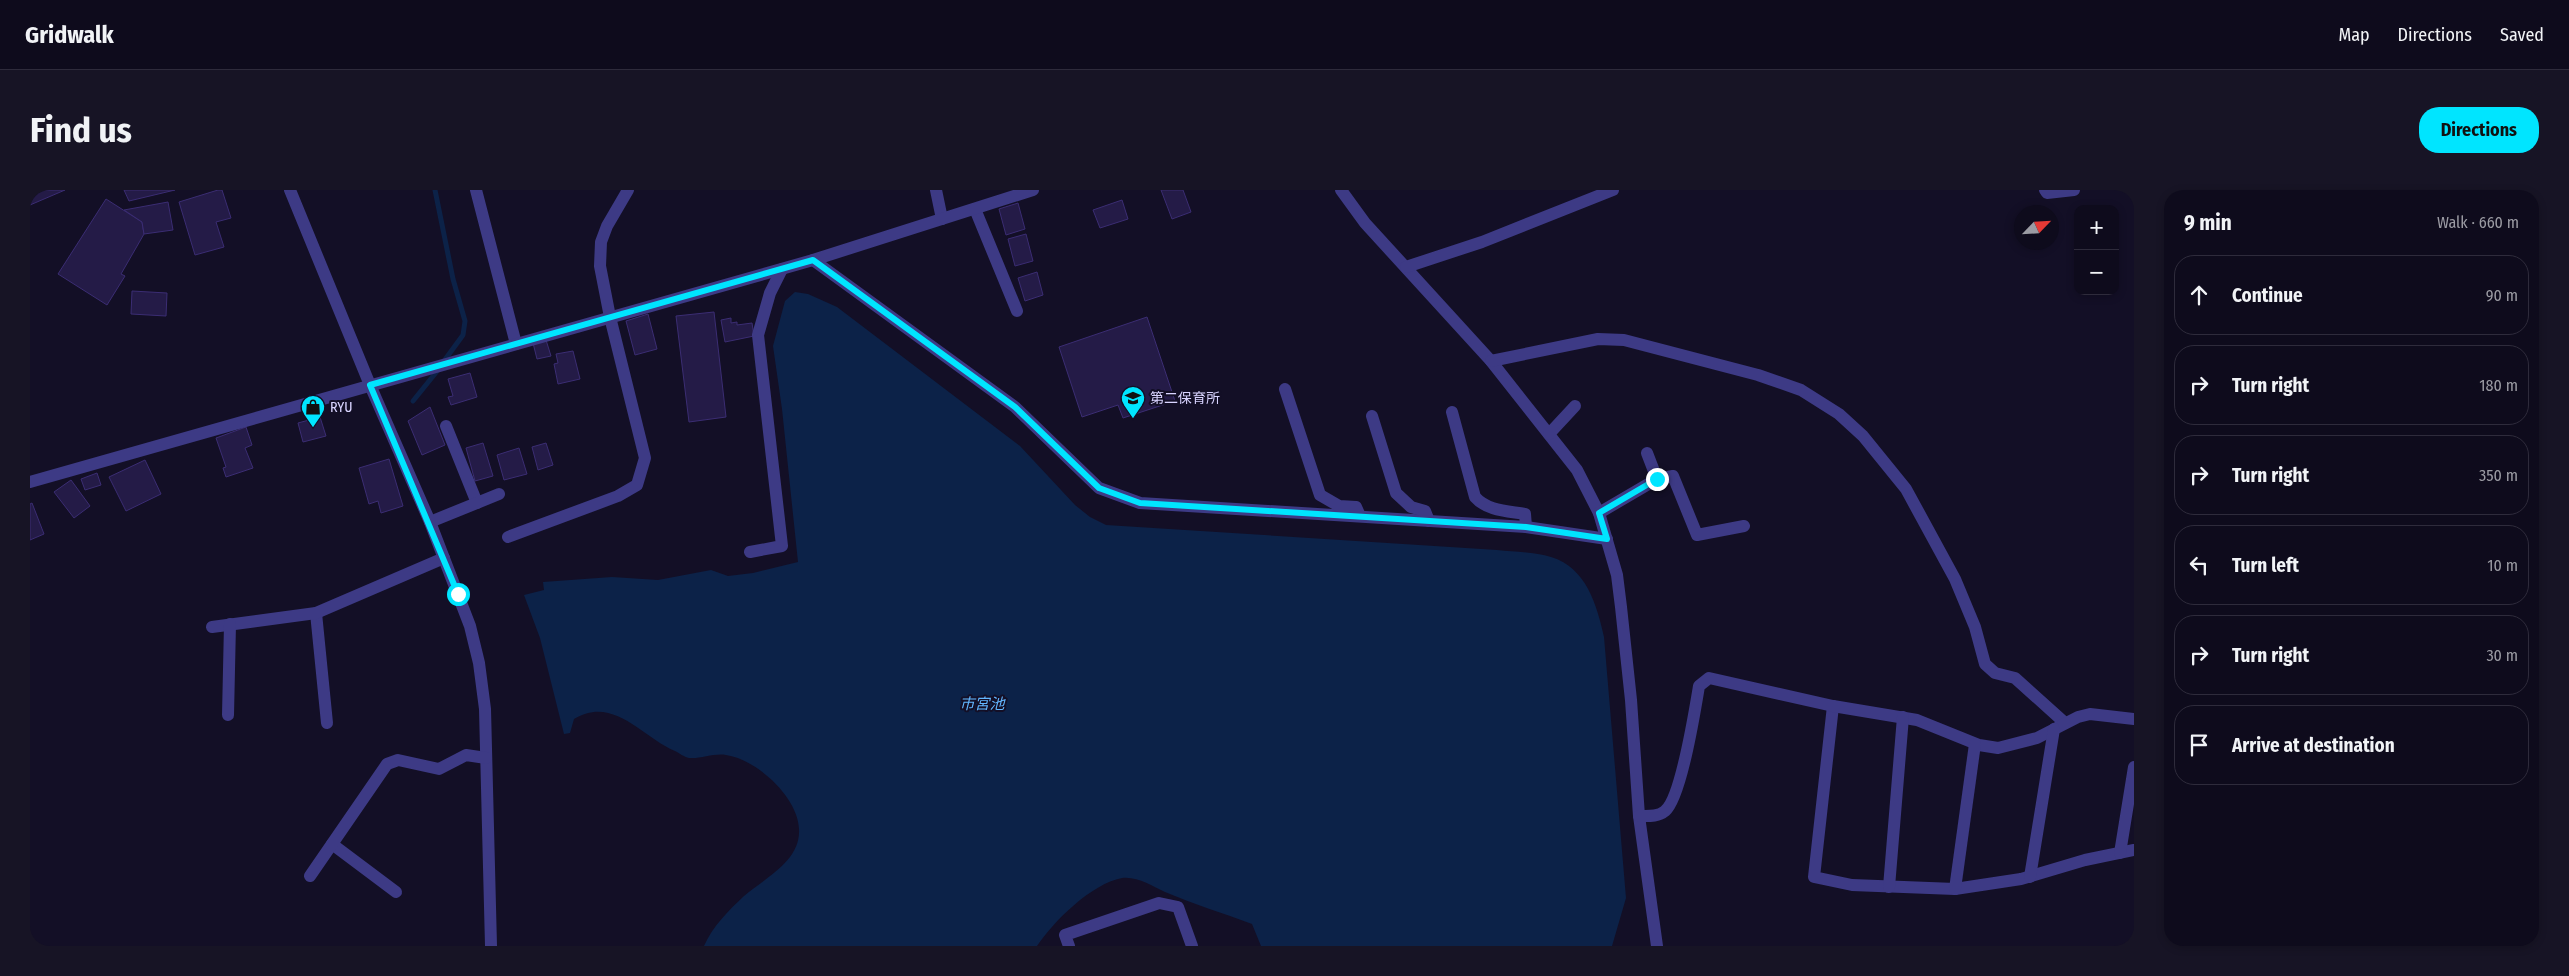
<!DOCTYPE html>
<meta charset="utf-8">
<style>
:root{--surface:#0e0b1c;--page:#171425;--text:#f1f3f6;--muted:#9b9ba3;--line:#2e2b3b;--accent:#00e5ff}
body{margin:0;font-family:"Fira Sans Condensed","Noto Sans JP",sans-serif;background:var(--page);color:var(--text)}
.controls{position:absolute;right:15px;top:15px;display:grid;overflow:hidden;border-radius:10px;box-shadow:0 2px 8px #0003}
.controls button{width:45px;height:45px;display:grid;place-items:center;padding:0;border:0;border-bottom:1px solid var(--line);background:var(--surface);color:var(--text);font:25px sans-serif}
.compass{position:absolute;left:1984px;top:15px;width:45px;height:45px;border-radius:50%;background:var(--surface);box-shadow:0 2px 8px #0003;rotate:65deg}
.stop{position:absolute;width:15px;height:15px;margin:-11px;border:4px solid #00e5ff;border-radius:50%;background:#fff}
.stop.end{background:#00e5ff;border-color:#fff;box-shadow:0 1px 5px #0008}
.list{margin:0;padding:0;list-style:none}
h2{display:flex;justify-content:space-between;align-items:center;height:65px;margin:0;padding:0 20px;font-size:21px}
h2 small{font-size:16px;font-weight:400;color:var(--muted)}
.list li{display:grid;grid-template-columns:32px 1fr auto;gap:15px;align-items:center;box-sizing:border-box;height:80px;margin:0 10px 10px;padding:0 10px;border:1px solid var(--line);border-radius:20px}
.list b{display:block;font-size:19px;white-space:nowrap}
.list em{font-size:16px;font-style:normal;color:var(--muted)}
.icon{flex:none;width:28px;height:28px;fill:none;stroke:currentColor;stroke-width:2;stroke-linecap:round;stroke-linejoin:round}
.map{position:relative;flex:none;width:2104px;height:756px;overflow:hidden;border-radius:20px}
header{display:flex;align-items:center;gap:30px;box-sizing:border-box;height:70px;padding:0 25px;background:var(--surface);border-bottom:1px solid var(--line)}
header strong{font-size:24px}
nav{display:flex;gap:28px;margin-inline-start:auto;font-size:18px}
.intro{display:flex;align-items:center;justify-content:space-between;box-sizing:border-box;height:120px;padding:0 30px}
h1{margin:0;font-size:35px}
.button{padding:12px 22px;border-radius:20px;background:var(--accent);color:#111;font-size:18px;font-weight:700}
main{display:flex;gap:30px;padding:0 30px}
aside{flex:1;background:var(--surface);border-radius:20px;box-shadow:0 2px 8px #0003}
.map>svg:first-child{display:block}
.water{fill:#0c2248}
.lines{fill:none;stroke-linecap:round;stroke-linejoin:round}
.stream{stroke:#0c2248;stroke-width:5}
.building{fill:#241b47;stroke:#3b2d73}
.street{stroke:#3d3a85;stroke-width:12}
.route{stroke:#00e5ff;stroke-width:6}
.labels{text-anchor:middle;stroke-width:4;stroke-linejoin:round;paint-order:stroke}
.poi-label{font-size:14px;fill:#d9d4ff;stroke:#130f26;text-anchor:start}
.water-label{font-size:15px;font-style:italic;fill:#62b6ff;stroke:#130f26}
</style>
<header>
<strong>Gridwalk</strong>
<nav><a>Map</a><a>Directions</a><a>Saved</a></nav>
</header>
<div class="intro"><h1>Find us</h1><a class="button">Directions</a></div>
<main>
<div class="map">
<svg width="2104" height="756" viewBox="0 0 2104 756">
<rect width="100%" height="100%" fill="#130f26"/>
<path class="water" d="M 765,102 L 778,104 L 807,117 L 990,256 L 1045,315 L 1060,327 L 1076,335 L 1467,360 C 1485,362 1505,362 1521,367 C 1557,378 1567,416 1574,447 L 1596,708 L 1582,756 L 1231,756 L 1222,734 C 1193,723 1163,714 1135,702 C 1122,696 1107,686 1092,688 C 1061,694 1024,731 1007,756 L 674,756 C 683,736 698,721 714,706 C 735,688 771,671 769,639 C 768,607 726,569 696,565 C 684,563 671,569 659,568 C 654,567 649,563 645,561 C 611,546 583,505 544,529 L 540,543 L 534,544 L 510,448 L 494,405 L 514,400 L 513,392 L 582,387 L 628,390 L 681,380 L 698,386 L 723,383 L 768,372 L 752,219 L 743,156 L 755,111 Z"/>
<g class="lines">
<g class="stream">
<path d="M 405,0 L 423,89 L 435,131 L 433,145 L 414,171"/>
<path d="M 383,211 L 408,180"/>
</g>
</g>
<g class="building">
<path d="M 0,0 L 35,0 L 0,15 Z"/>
<path d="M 94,0 L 145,0 L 99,11 Z"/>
<path d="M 188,0 L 192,0 L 201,28 L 186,32 L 194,57 L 165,65 L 149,12 Z"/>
<path d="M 1131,0 L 1153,0 L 1161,22 L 1142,29 Z"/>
<path d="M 76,9 L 112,32 L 114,44 L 91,84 L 95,86 L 77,115 L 28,84 Z"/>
<path d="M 1092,10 L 1098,29 L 1070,38 L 1063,20 Z"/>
<path d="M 138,12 L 143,40 L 114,44 L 112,32 L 94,20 Z"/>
<path d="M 988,13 L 995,39 L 976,45 L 969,19 Z"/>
<path d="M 996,44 L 1003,71 L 985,76 L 978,49 Z"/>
<path d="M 1007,82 L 1013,105 L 995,111 L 988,88 Z"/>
<path d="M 102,101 L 137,103 L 136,126 L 101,124 Z"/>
<path d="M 684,122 L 696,227 L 659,232 L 646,126 Z"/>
<path d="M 618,124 L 627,159 L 605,165 L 596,131 Z"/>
<path d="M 1117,127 L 1145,211 L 1093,228 L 1088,215 L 1052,227 L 1029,157 Z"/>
<path d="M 701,128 L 701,133 L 707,132 L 707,135 L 722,133 L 724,146 L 695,152 L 691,130 Z"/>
<path d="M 516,150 L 521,166 L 507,169 L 503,153 Z"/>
<path d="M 543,161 L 550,189 L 528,194 L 524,174 L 528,173 L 526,164 Z"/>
<path d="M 440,183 L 447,207 L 421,215 L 418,207 L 423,206 L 418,189 Z"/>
<path d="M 400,217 L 415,255 L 392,265 L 378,231 Z"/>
<path d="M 290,227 L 296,246 L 273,252 L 268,233 Z"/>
<path d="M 216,237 L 222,255 L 215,258 L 223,278 L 196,287 L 193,278 L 196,277 L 186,248 Z"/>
<path d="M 453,253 L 463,286 L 445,291 L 436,258 Z"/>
<path d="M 516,253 L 523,275 L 508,280 L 502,257 Z"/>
<path d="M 489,258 L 497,284 L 474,290 L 467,265 Z"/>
<path d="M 359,269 L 373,316 L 351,323 L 348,311 L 339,314 L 329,278 Z"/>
<path d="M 115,270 L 131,304 L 96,321 L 79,287 Z"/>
<path d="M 67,283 L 71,295 L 55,300 L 51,289 Z"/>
<path d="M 41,290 L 60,316 L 44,328 L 24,302 Z"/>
<path d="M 2,313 L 14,344 L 0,350 L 0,314 Z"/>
</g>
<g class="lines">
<g class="street">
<path d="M 260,0 L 340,195 L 400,332 L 440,436 L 449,473 L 455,519 L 461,756"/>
<path d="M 446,0 L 486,154"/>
<path d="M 906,0 L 912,29"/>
<path d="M 1311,0 L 1335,33 L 1461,171 L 1547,280 L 1569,323 L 1587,385 L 1591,417 L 1601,510 L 1609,626 L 1627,756"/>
<path d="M 2015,0 L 2017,3 L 2044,0"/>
<path d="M 945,19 L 987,121"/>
<path d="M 783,70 L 985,217 L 1069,298 L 1110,313 L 1496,337 L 1577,349"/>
<path d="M 1376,77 L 1452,52 L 1583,0"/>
<path d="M 1461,171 L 1568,149 L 1594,150 L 1728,185 L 1771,200 L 1809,224 L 1833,246 L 1876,299 L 1925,389 L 1945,437 L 1955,474 L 1965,483 L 1985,488 L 2035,533"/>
<path d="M 1255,199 L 1290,305 L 1309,316 L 1326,317 L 1330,326"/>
<path d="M 1422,222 L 1445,307 C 1457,321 1478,321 1495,324 L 1496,337"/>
<path d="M 1342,226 L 1366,303 L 1381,317 L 1395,321 L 1399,331"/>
<path d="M 416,236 L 447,313"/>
<path d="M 1519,244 L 1545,216"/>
<path d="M 1617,263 L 1627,289"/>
<path d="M 0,292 L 783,70 L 1003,0"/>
<path d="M 1569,323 L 1627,289 L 1643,286 L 1667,345 L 1714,336"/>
<path d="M 400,332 L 469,304"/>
<path d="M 478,347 L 588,306 L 607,295 L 615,268 L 580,127 L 570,76 L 571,52 L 577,36 L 598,0"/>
<path d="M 720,362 L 752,356 L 728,145 L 740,103 L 752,79"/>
<path d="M 286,423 L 297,533"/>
<path d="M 182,437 L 286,423 L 414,368"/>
<path d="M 1803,516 L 1784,687 L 1822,695 L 1925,699 L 1991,689 L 2055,670 L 2104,660"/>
<path d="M 198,525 L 200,434"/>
<path d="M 1609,626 C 1618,626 1628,627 1635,621 C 1651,608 1665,520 1669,496 L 1679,488 L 1803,516 L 1887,530 L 1949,555 L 1968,558 L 2007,548 L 2048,527 L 2060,524 L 2104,529"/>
<path d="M 302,654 L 366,702"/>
<path d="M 2090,663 L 2104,577"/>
<path d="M 280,686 L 357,574 L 368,570 L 409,579 L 436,565 L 456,568"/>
<path d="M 2000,687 L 2024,539"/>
<path d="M 1859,697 L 1873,527"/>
<path d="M 1925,699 L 1945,554"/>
<path d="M 1039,756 L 1035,745 L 1129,713 L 1148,717 L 1162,756"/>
</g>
</g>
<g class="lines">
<path class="route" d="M 428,404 L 340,195 L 783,70 L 985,217 L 1069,298 L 1110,313 L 1496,337 L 1577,349 L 1569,323 L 1627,289"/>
</g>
<defs>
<g id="school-pin" transform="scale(1.25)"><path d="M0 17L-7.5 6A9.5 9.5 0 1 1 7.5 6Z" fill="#00e5ff" stroke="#130f26"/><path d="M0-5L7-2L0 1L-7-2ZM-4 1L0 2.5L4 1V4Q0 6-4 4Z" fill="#111"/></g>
<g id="shop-pin" transform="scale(1.25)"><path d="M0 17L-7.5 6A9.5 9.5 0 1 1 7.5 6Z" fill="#00e5ff" stroke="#130f26"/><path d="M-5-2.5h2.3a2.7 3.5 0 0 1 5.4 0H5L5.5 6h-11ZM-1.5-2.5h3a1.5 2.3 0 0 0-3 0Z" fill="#111"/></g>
</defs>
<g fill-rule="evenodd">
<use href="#school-pin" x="1103" y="208"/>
<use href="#shop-pin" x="283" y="217"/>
</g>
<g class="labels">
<g class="poi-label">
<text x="1120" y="213">第二保育所</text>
<text x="300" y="222">RYU</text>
</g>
<g class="water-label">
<text x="952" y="519">市宮池</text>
</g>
</g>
</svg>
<div class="controls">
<button>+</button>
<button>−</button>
</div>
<svg class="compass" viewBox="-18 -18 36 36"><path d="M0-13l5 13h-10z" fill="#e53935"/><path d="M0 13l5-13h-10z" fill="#9b9ba3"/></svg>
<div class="stop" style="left:428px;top:404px"></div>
<div class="stop end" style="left:1627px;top:289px"></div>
</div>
<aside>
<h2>9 min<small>Walk · 660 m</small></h2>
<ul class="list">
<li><svg class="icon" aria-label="ahead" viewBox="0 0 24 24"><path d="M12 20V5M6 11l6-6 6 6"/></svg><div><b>Continue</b></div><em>90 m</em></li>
<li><svg class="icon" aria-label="right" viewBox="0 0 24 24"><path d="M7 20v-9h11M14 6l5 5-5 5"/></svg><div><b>Turn right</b></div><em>180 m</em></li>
<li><svg class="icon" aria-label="right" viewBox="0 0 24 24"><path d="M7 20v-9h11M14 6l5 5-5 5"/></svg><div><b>Turn right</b></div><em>350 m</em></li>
<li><svg class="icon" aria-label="left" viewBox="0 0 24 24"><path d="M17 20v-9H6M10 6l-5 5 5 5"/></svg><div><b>Turn left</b></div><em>10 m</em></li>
<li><svg class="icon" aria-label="right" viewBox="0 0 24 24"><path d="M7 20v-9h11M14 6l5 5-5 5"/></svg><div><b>Turn right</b></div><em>30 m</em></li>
<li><svg class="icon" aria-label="arrive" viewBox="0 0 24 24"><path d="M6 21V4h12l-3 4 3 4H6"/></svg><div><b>Arrive at destination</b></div></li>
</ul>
</aside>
</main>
